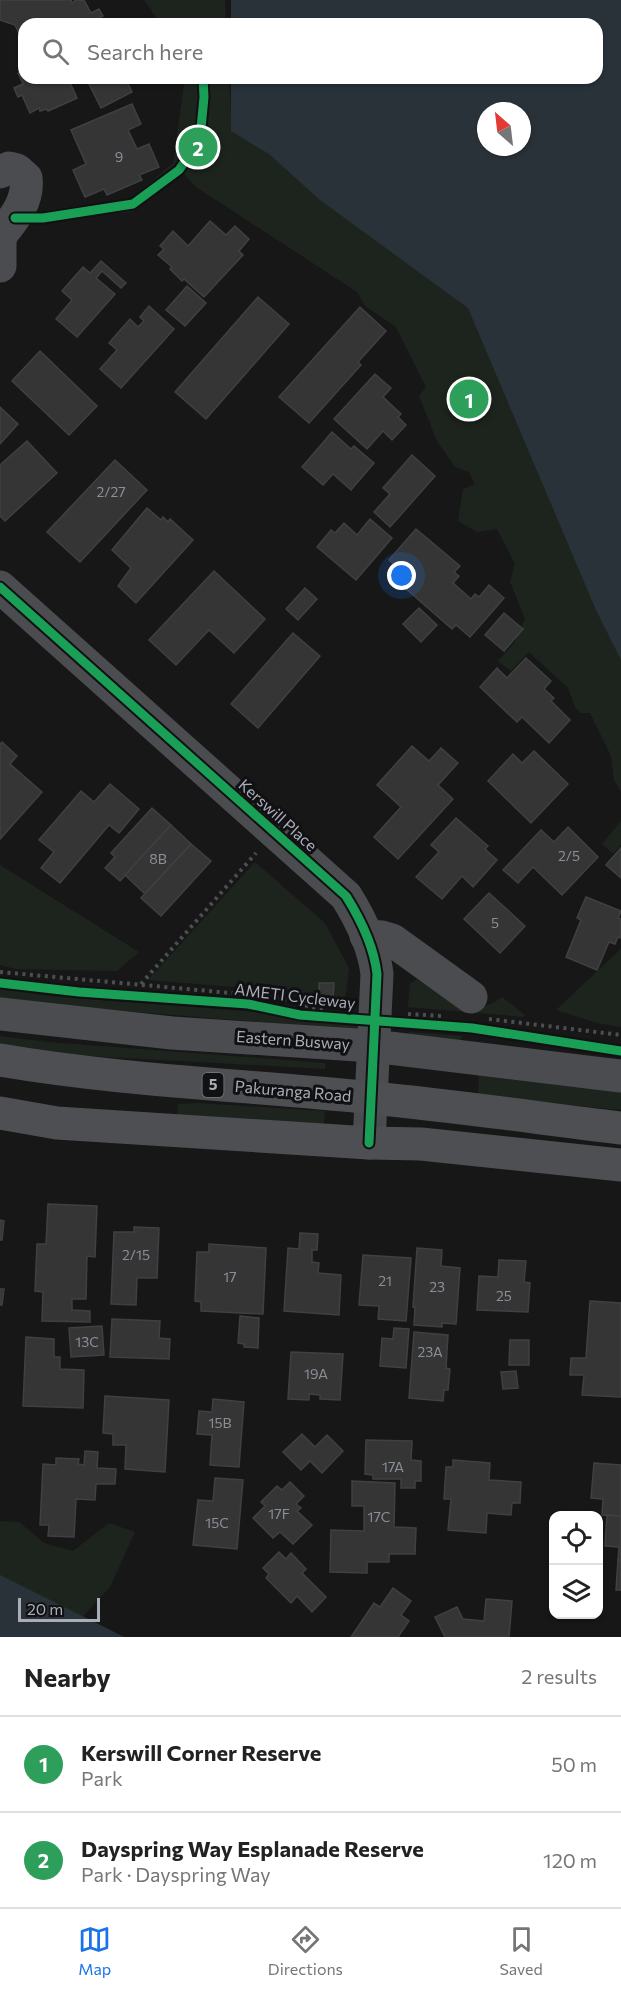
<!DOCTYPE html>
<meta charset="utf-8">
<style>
:root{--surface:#fff;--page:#f6f6f6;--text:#222;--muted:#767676;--line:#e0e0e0;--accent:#1a73e8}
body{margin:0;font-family:Commissioner,sans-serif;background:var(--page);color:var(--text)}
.controls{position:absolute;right:18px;bottom:18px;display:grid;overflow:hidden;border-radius:12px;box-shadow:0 2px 4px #0004}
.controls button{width:54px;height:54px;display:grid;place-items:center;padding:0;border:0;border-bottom:2px solid var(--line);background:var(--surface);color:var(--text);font:30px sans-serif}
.compass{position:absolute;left:477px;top:102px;width:54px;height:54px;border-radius:50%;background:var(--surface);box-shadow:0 2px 4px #0004;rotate:332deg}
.scale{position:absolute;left:18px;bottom:15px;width:82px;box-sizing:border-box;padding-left:6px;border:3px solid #a8adb8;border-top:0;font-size:16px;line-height:21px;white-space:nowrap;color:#a8adb8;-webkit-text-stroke:4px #111113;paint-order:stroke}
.you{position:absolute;left:402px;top:576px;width:21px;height:21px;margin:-15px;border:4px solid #fff;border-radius:50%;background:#1a73e8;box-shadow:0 0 0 9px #1a73e833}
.badge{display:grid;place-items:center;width:39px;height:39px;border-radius:50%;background:var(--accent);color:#fff;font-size:20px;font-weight:700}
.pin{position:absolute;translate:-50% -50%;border:3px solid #fff;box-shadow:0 2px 6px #0006}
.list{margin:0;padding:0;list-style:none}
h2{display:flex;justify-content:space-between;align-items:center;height:78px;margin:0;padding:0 24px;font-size:26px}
h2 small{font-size:20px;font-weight:400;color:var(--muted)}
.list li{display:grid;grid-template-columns:39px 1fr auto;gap:18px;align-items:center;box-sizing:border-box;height:96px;padding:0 24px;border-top:2px solid var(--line)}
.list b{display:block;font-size:22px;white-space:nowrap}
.list p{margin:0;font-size:20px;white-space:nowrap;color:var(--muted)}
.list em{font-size:20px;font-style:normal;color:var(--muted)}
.icon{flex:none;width:33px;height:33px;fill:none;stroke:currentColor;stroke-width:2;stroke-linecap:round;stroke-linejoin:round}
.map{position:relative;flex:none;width:621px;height:1637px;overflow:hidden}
.search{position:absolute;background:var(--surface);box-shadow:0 2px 4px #0004;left:18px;right:18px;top:18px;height:66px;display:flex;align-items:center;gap:15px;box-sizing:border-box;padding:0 21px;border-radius:18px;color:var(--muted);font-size:22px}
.sheet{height:270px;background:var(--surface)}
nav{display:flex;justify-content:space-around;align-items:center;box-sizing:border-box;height:84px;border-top:2px solid var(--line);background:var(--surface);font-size:16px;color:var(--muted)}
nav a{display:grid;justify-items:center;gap:3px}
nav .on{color:var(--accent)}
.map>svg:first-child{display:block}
.green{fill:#1d241e;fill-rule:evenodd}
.water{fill:#2a3239;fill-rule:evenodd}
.building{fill:#353536;stroke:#3f4043;stroke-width:1.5}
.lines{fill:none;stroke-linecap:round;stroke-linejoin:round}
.path{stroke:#4d4e52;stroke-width:4;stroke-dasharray:3 4.5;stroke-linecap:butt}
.minor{stroke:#4b4c50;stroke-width:33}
.major{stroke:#4d4f52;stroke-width:33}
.cycleway-casing{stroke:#111113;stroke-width:13}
.cycleway{stroke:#1a9f57;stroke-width:9}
.labels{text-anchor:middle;stroke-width:6;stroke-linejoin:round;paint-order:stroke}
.number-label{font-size:14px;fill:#8b8f98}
.shield{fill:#111113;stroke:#7b7e86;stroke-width:1.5}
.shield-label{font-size:15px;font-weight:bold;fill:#a8adb8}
.street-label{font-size:16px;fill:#a8adb8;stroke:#111113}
</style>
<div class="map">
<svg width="621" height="1637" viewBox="0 0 621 1637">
<rect width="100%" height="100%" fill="#171717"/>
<g class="green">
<path d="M 144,0 L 225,0 L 226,24 L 161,24 Z"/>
<path d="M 231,0 L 621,0 L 621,792 L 614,780 L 611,756 L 590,713 L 580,713 L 575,707 L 568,688 L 529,652 L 511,671 L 498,661 L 514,643 L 525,619 L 510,582 L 515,564 L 497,529 L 477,532 L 458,521 L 463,489 L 475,484 L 469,472 L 455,467 L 437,441 L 419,396 L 426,387 L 396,327 L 365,306 L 357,292 L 196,187 L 183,173 L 132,212 L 47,221 L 48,210 L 131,199 L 173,163 L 184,84 L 182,78 L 229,78 L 231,112 L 231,78 L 597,78 L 597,24 L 231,24 ZM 486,111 L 522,111 L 522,147 L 486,147 Z"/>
<path d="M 621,821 L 621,845 L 613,854 L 602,844 Z"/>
<path d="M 255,862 L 325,923 L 349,968 L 345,1001 L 312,1001 L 296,992 L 148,980 Z"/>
<path d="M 0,865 L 139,952 L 117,971 L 16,969 L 0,965 Z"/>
<path d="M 621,949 L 621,1027 L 597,1023 L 556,1010 Z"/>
<path d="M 417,979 L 474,1011 L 495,1002 L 502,997 L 525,1015 L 523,1017 L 408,1007 L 410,984 Z"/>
<path d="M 0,988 L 49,996 L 270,1013 L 284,1017 L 358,1026 L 359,1030 L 0,1001 Z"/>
<path d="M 409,1032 L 462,1036 L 461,1041 L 408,1037 Z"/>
<path d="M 0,1036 L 48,1042 L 325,1063 L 325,1069 L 52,1054 L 0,1045 Z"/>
<path d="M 479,1074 L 621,1092 L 621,1110 L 478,1096 Z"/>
<path d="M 198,1103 L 325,1111 L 324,1124 L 177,1117 L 178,1104 Z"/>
<path d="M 0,1521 L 19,1522 L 44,1543 L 73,1551 L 109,1523 L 135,1532 L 110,1587 L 83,1616 L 124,1637 L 0,1637 Z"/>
</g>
<g class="water">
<path d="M 231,0 L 621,0 L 621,660 L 596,610 L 468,308 L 320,200 L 269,154 L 231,131 L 231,78 L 597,78 L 597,24 L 231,24 ZM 486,111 L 522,111 L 522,147 L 486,147 Z"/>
<path d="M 0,1575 L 124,1637 L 0,1637 Z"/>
</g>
<g class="building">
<path d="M 0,0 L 71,0 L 72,3 L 76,0 L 84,0 L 91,13 L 99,9 L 103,16 L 87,24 L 24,24 L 24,43 L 15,25 L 0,20 Z"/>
<path d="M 24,70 L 24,78 L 68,78 L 77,98 L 48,111 L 46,109 L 40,111 L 39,108 L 30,113 L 22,95 L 18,97 L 14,88 L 23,84 L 18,73 Z"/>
<path d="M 86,78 L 125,78 L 132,92 L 101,108 Z"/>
<path d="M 132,104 L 141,124 L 128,130 L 137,149 L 149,144 L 159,167 L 139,175 L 142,180 L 107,195 L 104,189 L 85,197 L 73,170 L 86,164 L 71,130 Z"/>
<path d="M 210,221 L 226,235 L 235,226 L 249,239 L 239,251 L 243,255 L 204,297 L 184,279 L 182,281 L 170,269 L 172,267 L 158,255 L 164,249 L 160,246 L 173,231 L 188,246 Z"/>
<path d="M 101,261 L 126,283 L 121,288 L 102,271 L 96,278 L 115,294 L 77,337 L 56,319 L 72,300 L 62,291 L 83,267 L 90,273 Z"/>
<path d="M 187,286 L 206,303 L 185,326 L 166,310 Z"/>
<path d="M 258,297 L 289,324 L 206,419 L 175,392 Z"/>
<path d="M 149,306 L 174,329 L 121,388 L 100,369 L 117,350 L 109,343 L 130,319 L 138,327 L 144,321 L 140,317 Z"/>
<path d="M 360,307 L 386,331 L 358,362 L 361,365 L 309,423 L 279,397 Z"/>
<path d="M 40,351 L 97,406 L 69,435 L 12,381 Z"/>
<path d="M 375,374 L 391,388 L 383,397 L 401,414 L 398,417 L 406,425 L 392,440 L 383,431 L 367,449 L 334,419 Z"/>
<path d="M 0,407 L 18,424 L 0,444 Z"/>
<path d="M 332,432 L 351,449 L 354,446 L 374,463 L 351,490 L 333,474 L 323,485 L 302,467 Z"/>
<path d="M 27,441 L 57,473 L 5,521 L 0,516 L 0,465 Z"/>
<path d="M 412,455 L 435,476 L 390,527 L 374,512 L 390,494 L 383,488 Z"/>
<path d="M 115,460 L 147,490 L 80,562 L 47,532 Z"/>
<path d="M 147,508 L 161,520 L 163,517 L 168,522 L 170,519 L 193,540 L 136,603 L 118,586 L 131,568 L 112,550 Z"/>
<path d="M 370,519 L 392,538 L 356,580 L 317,547 L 331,530 L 335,533 L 344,523 L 357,535 Z"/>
<path d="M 416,529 L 460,566 L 454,572 L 459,576 L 453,583 L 471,599 L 475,594 L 479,597 L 489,585 L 504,598 L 470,637 L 456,625 L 452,629 L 405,588 L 412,580 L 389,560 Z"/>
<path d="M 214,571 L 265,619 L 234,653 L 209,630 L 176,665 L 149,640 Z"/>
<path d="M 305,588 L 317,599 L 298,620 L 286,609 Z"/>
<path d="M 419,608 L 437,625 L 421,642 L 403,624 Z"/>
<path d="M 504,613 L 523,629 L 504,651 L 485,635 Z"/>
<path d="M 293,633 L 320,656 L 258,728 L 231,704 Z"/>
<path d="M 526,658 L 551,681 L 544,689 L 554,698 L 551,701 L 570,720 L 549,743 L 522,717 L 517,722 L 480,687 L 497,668 L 507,678 Z"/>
<path d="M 2,742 L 17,756 L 10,764 L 42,792 L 0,839 L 0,744 Z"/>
<path d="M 412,746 L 429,761 L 441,748 L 458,763 L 438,785 L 453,799 L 398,859 L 374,837 L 401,807 L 377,785 Z"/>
<path d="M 534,751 L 568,784 L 531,823 L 488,781 L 513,754 L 522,763 Z"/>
<path d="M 110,784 L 139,809 L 119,833 L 109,825 L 60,883 L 41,868 L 54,852 L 39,840 L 81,791 L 94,802 Z"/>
<path d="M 152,808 L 171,825 L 120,881 L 105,868 L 115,857 L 111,853 Z"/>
<path d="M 456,818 L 488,846 L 485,849 L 497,860 L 473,887 L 462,876 L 442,899 L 416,877 L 439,852 L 431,845 Z"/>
<path d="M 171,825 L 191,844 L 145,894 L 125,875 Z"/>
<path d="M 568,827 L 598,857 L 562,895 L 533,867 L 518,883 L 503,870 L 541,830 L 554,842 Z"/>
<path d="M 191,844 L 211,861 L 161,916 L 141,898 Z"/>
<path d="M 621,848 L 621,878 L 606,865 Z"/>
<path d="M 489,893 L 525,926 L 500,953 L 464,919 Z"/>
<path d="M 586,897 L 621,911 L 618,918 L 621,919 L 621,938 L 618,937 L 615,944 L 609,942 L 597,970 L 566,957 L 581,920 L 577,918 Z"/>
<path d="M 319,983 L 334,983 L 333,999 L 319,998 Z"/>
<path d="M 48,1204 L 97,1206 L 95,1257 L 87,1256 L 86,1299 L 72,1299 L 72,1310 L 90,1311 L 90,1322 L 42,1321 L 43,1292 L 35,1291 L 37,1244 L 46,1244 Z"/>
<path d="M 0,1220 L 4,1221 L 2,1240 L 0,1240 Z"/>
<path d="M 134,1227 L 159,1228 L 157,1278 L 137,1278 L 136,1305 L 111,1304 L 114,1232 L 134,1232 Z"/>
<path d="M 300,1233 L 318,1234 L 317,1250 L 312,1250 L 312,1262 L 319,1263 L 318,1273 L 341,1275 L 339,1315 L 284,1311 L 288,1248 L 299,1249 Z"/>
<path d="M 209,1244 L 266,1248 L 263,1314 L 201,1311 L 201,1302 L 195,1301 L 197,1252 L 209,1252 Z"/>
<path d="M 417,1248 L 442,1250 L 441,1266 L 460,1268 L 456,1324 L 442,1323 L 442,1327 L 414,1325 L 415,1307 L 413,1307 Z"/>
<path d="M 363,1255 L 411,1258 L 406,1321 L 378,1319 L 379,1306 L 359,1305 Z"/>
<path d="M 499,1260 L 526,1261 L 524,1282 L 530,1283 L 528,1312 L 477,1310 L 479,1276 L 498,1277 Z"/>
<path d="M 0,1289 L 4,1289 L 2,1305 L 0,1305 Z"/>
<path d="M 590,1301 L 621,1303 L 621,1397 L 582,1395 L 584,1375 L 570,1375 L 571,1358 L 586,1358 Z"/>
<path d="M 240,1316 L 259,1318 L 258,1348 L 244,1347 L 244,1344 L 238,1343 Z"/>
<path d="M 112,1319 L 160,1321 L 159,1338 L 170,1339 L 169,1359 L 110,1357 Z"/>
<path d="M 102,1326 L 104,1355 L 71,1357 L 69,1328 Z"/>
<path d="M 394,1328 L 409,1329 L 406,1368 L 380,1366 L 382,1338 L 393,1339 Z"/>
<path d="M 414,1332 L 448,1335 L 446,1368 L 450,1369 L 448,1390 L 444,1390 L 443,1401 L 409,1398 Z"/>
<path d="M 26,1337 L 54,1339 L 54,1357 L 60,1357 L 60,1369 L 84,1370 L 83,1408 L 23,1406 Z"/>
<path d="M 510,1340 L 529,1340 L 529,1365 L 509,1365 Z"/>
<path d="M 291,1352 L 343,1354 L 340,1400 L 320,1399 L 320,1395 L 309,1394 L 309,1400 L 288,1399 Z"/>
<path d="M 516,1371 L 518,1388 L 503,1389 L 501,1372 Z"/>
<path d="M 105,1396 L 169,1400 L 165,1472 L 125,1469 L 126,1445 L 113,1445 L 113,1434 L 103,1433 Z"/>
<path d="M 213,1399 L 244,1402 L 239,1467 L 210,1465 L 212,1435 L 197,1434 L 199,1411 L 212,1412 Z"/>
<path d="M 302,1434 L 315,1447 L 327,1435 L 343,1451 L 322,1473 L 310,1461 L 301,1470 L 283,1452 Z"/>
<path d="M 366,1440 L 412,1441 L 411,1460 L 421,1461 L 421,1481 L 415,1481 L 415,1488 L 401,1488 L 401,1479 L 373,1479 L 373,1475 L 365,1474 Z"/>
<path d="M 85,1451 L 98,1452 L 97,1468 L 116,1469 L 115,1484 L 96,1484 L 95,1500 L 76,1499 L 74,1537 L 48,1536 L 49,1525 L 40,1525 L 43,1464 L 56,1465 L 56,1458 L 79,1459 L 78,1464 L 84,1465 Z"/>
<path d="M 453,1460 L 490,1463 L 489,1480 L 521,1482 L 520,1503 L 512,1503 L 511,1515 L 487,1513 L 486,1533 L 448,1530 L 451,1499 L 444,1499 L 446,1467 L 453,1467 Z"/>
<path d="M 594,1463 L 621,1465 L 621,1516 L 602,1515 L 603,1499 L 591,1498 Z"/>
<path d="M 215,1478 L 243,1480 L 237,1549 L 193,1545 L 198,1500 L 213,1501 Z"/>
<path d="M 352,1481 L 395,1483 L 394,1527 L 416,1528 L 415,1554 L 389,1554 L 389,1562 L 367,1562 L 367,1573 L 330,1572 L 331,1530 L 364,1531 L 364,1506 L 352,1506 Z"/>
<path d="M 290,1482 L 304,1496 L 296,1504 L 301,1508 L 297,1511 L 312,1525 L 293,1544 L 280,1532 L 273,1538 L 253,1518 L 265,1506 L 261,1502 L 277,1486 L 282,1490 Z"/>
<path d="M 607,1515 L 621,1516 L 621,1560 L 618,1560 L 619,1547 L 605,1546 Z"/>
<path d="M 279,1552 L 286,1559 L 291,1553 L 306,1569 L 302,1573 L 326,1597 L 312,1612 L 297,1596 L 291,1603 L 266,1578 L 269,1574 L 263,1568 Z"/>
<path d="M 618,1560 L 621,1560 L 621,1590 L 616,1590 Z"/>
<path d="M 393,1588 L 411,1601 L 401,1615 L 409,1621 L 398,1637 L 351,1637 L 374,1603 L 380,1607 Z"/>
<path d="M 486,1599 L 512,1601 L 509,1637 L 445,1637 L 435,1617 L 457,1607 L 463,1619 L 484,1621 Z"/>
</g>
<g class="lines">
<g class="path">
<path d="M 0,972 L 275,997 L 326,1011"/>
<path d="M 141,984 L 256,853"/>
<path d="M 408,1014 L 443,1016"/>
<path d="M 489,1019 L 621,1035"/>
</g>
<g class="minor">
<path d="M 0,172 L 9,168 L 17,170 L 26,178 C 29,201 14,219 0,236"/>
<path d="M 0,234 L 0,266"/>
<path d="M 0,587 L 346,896 C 361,920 374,946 377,974 L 369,1143"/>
<path d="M 366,936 L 382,937 L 392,940 L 471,997"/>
<path d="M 0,1014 L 172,1033 L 373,1046 L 621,1076"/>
</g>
<g class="major">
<path d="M 0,1060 C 123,1081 248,1085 372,1098 C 455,1106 538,1118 621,1128"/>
<path d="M 0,1113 L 57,1123 L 369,1143 L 421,1144 L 621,1165"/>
</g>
<g class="cycleway-casing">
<g id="cycleway">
<path d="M 15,218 L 43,218 L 133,204 L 179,170 L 200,139 L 204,97 L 203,78"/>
<path d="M 0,587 L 346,896 C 361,920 374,946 377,974 L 369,1143"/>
<path d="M 0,983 L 79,992 L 248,1004 L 300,1015 L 472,1028 L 621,1051"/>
</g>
</g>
<use href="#cycleway" class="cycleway"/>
</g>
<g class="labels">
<g class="number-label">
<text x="119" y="162">9</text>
<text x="111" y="497">2/27</text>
<text x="569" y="861">2/5</text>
<text x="158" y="864">8B</text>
<text x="495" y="928">5</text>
<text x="136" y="1260">2/15</text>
<text x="230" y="1282">17</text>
<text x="385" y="1286">21</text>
<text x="437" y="1292">23</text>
<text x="504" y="1301">25</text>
<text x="87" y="1347">13C</text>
<text x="430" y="1357">23A</text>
<text x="316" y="1379">19A</text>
<text x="220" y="1428">15B</text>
<text x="393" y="1472">17A</text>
<text x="279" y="1519">17F</text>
<text x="379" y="1522">17C</text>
<text x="217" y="1528">15C</text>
</g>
<rect class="shield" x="202.5" y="1073" width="21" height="24" rx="4.5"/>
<g class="shield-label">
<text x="213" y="1090">5</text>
</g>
<g class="street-label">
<text transform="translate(278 815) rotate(42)" y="6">Kerswill Place</text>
<text transform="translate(295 996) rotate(7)" y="6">AMETI Cycleway</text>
<text transform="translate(293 1040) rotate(4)" y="6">Eastern Busway</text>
<text transform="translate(293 1091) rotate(5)" y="6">Pakuranga Road</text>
</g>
</g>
</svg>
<div class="controls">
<button><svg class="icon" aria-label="locate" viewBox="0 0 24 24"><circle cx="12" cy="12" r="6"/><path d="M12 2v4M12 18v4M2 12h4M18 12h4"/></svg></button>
<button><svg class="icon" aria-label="layers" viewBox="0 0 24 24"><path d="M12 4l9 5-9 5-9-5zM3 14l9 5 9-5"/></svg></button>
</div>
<svg class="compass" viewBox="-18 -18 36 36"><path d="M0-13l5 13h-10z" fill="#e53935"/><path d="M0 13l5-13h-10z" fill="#767676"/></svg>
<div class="scale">20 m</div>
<div class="you"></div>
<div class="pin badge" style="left:469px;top:399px;background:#2e9e5b">1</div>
<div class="pin badge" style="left:198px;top:147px;background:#2e9e5b">2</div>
<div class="search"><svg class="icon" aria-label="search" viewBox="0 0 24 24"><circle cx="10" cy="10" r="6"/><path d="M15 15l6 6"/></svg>Search here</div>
</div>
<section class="sheet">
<h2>Nearby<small>2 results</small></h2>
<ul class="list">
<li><span class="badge" style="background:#2e9e5b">1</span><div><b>Kerswill Corner Reserve</b><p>Park</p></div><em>50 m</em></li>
<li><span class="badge" style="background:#2e9e5b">2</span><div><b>Dayspring Way Esplanade Reserve</b><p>Park · Dayspring Way</p></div><em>120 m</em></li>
</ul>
</section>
<nav>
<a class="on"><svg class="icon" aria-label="map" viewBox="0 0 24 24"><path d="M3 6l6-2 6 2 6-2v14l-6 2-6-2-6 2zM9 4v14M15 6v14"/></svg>Map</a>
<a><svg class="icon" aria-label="directions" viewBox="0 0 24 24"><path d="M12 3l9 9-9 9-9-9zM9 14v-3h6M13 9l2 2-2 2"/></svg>Directions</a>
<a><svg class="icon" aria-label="saved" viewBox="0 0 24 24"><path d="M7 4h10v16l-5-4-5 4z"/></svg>Saved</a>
</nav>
